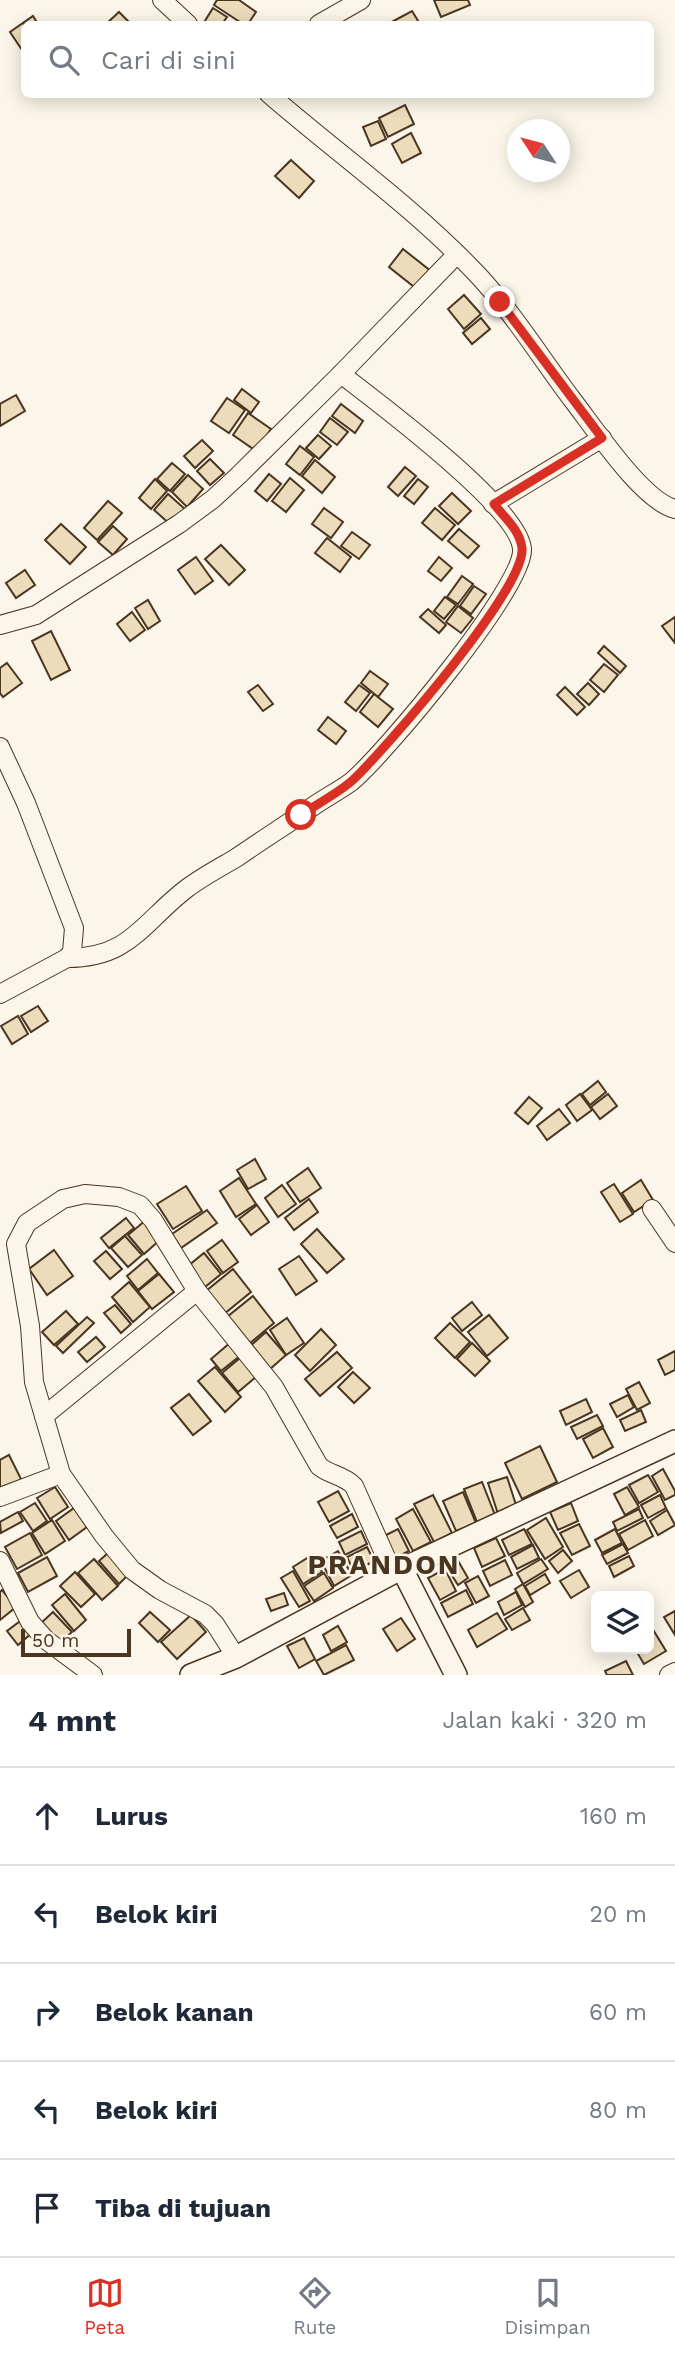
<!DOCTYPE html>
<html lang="id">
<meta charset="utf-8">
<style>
:root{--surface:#fff;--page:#f6f6f7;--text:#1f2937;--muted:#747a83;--line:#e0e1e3;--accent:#d93025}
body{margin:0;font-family:"Work Sans",sans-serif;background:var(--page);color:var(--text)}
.controls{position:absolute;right:21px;bottom:21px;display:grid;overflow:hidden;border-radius:10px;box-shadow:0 4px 18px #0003}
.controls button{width:63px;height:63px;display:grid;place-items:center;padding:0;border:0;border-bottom:2px solid var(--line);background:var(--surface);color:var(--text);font:35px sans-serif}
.compass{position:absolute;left:507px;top:119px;width:63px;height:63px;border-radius:50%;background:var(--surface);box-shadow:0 4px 18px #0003;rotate:306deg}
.scale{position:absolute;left:21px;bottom:18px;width:110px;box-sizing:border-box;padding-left:7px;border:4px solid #4a3520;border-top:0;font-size:19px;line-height:24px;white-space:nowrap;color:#4a3520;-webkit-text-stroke:5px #fbf6e9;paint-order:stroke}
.stop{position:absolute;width:21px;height:21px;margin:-16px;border:5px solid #d93025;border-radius:50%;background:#fff}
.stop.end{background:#d93025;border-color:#fff;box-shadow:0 2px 7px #0008}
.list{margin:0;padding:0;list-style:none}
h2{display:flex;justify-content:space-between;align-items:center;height:91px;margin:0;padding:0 28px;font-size:30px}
h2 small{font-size:23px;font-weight:400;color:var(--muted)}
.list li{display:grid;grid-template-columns:46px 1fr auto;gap:21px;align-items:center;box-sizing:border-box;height:98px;padding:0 28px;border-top:2px solid var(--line)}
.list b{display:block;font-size:26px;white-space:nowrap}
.list em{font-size:23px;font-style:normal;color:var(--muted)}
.icon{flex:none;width:38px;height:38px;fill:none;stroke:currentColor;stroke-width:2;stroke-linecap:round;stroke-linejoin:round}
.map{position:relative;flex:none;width:675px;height:1675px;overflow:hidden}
.search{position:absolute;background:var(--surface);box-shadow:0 4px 18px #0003;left:21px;right:21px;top:21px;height:77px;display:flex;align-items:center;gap:18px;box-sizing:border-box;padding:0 24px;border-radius:10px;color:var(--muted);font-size:26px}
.sheet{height:581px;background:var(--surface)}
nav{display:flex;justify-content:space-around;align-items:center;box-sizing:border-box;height:98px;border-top:2px solid var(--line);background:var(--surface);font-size:19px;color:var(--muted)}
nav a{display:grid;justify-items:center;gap:4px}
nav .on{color:var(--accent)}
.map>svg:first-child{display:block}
.building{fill:#ecdcbc;stroke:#4a3520;stroke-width:2}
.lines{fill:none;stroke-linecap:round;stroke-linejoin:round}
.minor-casing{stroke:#4a3520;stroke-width:20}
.major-casing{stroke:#4a3520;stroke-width:24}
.minor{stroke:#fbf6e9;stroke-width:18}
.major{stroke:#fbf6e9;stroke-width:21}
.route{stroke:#d93025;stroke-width:9}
.labels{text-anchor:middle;stroke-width:5;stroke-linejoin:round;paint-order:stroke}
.district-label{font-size:28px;font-weight:bold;letter-spacing:2px;fill:#4a3520;stroke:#fbf6e9}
</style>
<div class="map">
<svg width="675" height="1675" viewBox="0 0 675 1675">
<rect width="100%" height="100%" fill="#fbf6e9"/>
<g class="building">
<path d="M 217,0 L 239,0 L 256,12 L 248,24 L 243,24 L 214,5 Z"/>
<path d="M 434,0 L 468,0 L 470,5 L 441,17 Z"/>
<path d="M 213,8 L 227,17 L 222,24 L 203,24 Z"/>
<path d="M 412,11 L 420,24 L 388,24 Z"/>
<path d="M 119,12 L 131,24 L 106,24 Z"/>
<path d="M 33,16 L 38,24 L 24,24 L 24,53 L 10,32 Z"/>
<path d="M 405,105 L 414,124 L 388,137 L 379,118 Z"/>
<path d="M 378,121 L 386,139 L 371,146 L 363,127 Z"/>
<path d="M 411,133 L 421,153 L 402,163 L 392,144 Z"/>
<path d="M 291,160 L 314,181 L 299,198 L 275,176 Z"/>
<path d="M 403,249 L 432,272 L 418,290 L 389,267 Z"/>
<path d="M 464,295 L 481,314 L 464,329 L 448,309 Z"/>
<path d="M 481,318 L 490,329 L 472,344 L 463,333 Z"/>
<path d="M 242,389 L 259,402 L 251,413 L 234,400 Z"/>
<path d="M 16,395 L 25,411 L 0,426 L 0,404 Z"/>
<path d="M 227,398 L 245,410 L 229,433 L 211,421 Z"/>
<path d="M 341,404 L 363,421 L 355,433 L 332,416 Z"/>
<path d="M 248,413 L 271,429 L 256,451 L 233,435 Z"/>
<path d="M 330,418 L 348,432 L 337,445 L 320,432 Z"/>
<path d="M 318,435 L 331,446 L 319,459 L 306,448 Z"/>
<path d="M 202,440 L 213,451 L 195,468 L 184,456 Z"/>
<path d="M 300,446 L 314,457 L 300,475 L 286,464 Z"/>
<path d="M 210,459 L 224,473 L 210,485 L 197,471 Z"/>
<path d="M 315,460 L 335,477 L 322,493 L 302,476 Z"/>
<path d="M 172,463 L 185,474 L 170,491 L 157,479 Z"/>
<path d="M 405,467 L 416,476 L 398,496 L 388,487 Z"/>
<path d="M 269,474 L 281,484 L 267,501 L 255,491 Z"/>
<path d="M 188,475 L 203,489 L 187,507 L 172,492 Z"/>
<path d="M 290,478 L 304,490 L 286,512 L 272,501 Z"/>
<path d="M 155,479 L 167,491 L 151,509 L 139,498 Z"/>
<path d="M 418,479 L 428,487 L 414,504 L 404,496 Z"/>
<path d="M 452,493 L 471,511 L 458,524 L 439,506 Z"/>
<path d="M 168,494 L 186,510 L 172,526 L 154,510 Z"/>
<path d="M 108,501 L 122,513 L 97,540 L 84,528 Z"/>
<path d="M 324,508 L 343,522 L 331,538 L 312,524 Z"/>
<path d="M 435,508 L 455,525 L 442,540 L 422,523 Z"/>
<path d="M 61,524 L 86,547 L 70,564 L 45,540 Z"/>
<path d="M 113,526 L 127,539 L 113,555 L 98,542 Z"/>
<path d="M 459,529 L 479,546 L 468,558 L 448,541 Z"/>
<path d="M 352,532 L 370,545 L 359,559 L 341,546 Z"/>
<path d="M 327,538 L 351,557 L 340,572 L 315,553 Z"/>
<path d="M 221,545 L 245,570 L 229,585 L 205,559 Z"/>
<path d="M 196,557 L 213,581 L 195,594 L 178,570 Z"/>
<path d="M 439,557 L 452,568 L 441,581 L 428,571 Z"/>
<path d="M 25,570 L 35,585 L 16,598 L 6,583 Z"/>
<path d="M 462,576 L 473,584 L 458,604 L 447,597 Z"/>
<path d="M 474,586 L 486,594 L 471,614 L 460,606 Z"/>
<path d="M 445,597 L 456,605 L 444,619 L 434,611 Z"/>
<path d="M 148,600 L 160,621 L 148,629 L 135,608 Z"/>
<path d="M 458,606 L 473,618 L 461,633 L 446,622 Z"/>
<path d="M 428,609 L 446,625 L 439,633 L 420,617 Z"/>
<path d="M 132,612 L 145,630 L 130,641 L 117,624 Z"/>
<path d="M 675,617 L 675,643 L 662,626 Z"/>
<path d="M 51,631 L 70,670 L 51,680 L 32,641 Z"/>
<path d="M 604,646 L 626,666 L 620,673 L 598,653 Z"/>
<path d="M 7,663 L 22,683 L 3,697 L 0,693 L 0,668 Z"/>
<path d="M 604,664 L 618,675 L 604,692 L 590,680 Z"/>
<path d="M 370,671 L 388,684 L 378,697 L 361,683 Z"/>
<path d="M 588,683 L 599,694 L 589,705 L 577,694 Z"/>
<path d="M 258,685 L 273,704 L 263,711 L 248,692 Z"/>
<path d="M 359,685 L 370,693 L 356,711 L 345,702 Z"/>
<path d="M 565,687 L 585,707 L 577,715 L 557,695 Z"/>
<path d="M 374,694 L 393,709 L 378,727 L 360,712 Z"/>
<path d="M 328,717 L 346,731 L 336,744 L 318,730 Z"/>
<path d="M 38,1006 L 48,1021 L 31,1032 L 21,1016 Z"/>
<path d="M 18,1016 L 28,1034 L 12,1044 L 1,1026 Z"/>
<path d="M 598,1081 L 606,1092 L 590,1105 L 582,1094 Z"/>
<path d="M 580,1094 L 592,1110 L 577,1121 L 566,1105 Z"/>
<path d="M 608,1094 L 617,1106 L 600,1119 L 591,1107 Z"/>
<path d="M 529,1097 L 542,1108 L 528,1124 L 515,1113 Z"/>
<path d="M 559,1109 L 570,1123 L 547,1140 L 537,1126 Z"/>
<path d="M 255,1159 L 266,1179 L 248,1189 L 237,1170 Z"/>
<path d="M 308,1168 L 321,1188 L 300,1202 L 287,1183 Z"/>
<path d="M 239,1178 L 256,1204 L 236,1217 L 220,1191 Z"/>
<path d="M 641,1180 L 653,1200 L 634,1212 L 622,1193 Z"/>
<path d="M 614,1184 L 633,1214 L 620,1222 L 601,1192 Z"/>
<path d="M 282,1185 L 296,1204 L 278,1217 L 265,1198 Z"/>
<path d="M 186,1186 L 202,1211 L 173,1229 L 157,1204 Z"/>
<path d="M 309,1199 L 318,1212 L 294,1230 L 285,1218 Z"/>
<path d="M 257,1205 L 269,1222 L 251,1235 L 239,1219 Z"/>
<path d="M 207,1210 L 217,1223 L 181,1248 L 172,1234 Z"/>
<path d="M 126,1218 L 134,1228 L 109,1248 L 101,1238 Z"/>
<path d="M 146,1220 L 161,1239 L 144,1254 L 128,1235 Z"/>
<path d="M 317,1229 L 344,1259 L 327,1273 L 301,1244 Z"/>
<path d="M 125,1236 L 142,1255 L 128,1267 L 111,1248 Z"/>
<path d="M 222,1240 L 238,1262 L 223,1273 L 207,1251 Z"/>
<path d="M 54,1250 L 73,1276 L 47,1295 L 29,1269 Z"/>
<path d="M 106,1251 L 122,1269 L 110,1279 L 94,1261 Z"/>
<path d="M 204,1253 L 221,1274 L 205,1287 L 188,1266 Z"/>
<path d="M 299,1256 L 317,1281 L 296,1295 L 279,1269 Z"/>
<path d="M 147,1259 L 158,1273 L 138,1290 L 127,1276 Z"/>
<path d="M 233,1269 L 251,1292 L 224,1314 L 206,1291 Z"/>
<path d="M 159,1274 L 174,1292 L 152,1309 L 138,1291 Z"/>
<path d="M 129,1282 L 150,1307 L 133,1322 L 112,1297 Z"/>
<path d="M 253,1296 L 274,1323 L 249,1344 L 227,1317 Z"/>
<path d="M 472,1302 L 482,1315 L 462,1331 L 452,1318 Z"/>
<path d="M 115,1305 L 131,1324 L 121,1333 L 104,1313 Z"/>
<path d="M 66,1311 L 78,1324 L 54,1345 L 42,1332 Z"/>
<path d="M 489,1315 L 508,1338 L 487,1356 L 468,1332 Z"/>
<path d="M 87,1317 L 94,1323 L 63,1353 L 56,1346 Z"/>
<path d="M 287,1318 L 304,1343 L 286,1355 L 270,1330 Z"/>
<path d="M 450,1323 L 470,1342 L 455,1358 L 435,1338 Z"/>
<path d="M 321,1329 L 336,1345 L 310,1371 L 295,1355 Z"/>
<path d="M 266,1332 L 286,1355 L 269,1370 L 249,1347 Z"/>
<path d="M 96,1337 L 105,1347 L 87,1362 L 78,1352 Z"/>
<path d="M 231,1342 L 241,1355 L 221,1371 L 211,1359 Z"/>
<path d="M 472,1343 L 490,1361 L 475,1376 L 457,1359 Z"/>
<path d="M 675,1351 L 675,1370 L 665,1375 L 658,1360 Z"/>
<path d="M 337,1352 L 352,1368 L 320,1396 L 305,1379 Z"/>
<path d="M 240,1358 L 256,1377 L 238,1392 L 222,1373 Z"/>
<path d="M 215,1367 L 241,1397 L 225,1412 L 198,1381 Z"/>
<path d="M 353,1372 L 370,1388 L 354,1403 L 338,1387 Z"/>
<path d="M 639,1382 L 650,1403 L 637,1410 L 626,1389 Z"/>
<path d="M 189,1394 L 211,1421 L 193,1435 L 171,1408 Z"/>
<path d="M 628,1395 L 634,1407 L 617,1417 L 610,1404 Z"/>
<path d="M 586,1399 L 592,1412 L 566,1425 L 560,1411 Z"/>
<path d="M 641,1410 L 646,1422 L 625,1431 L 620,1420 Z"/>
<path d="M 597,1415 L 603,1426 L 577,1439 L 571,1427 Z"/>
<path d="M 603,1428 L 613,1447 L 593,1458 L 583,1439 Z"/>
<path d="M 540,1446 L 557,1482 L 522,1499 L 505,1463 Z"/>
<path d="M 9,1455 L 22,1481 L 0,1492 L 0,1460 Z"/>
<path d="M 663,1469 L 675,1491 L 675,1495 L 665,1500 L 652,1476 Z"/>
<path d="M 648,1475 L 658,1492 L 639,1503 L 629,1485 Z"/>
<path d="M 507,1477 L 517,1508 L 498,1514 L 488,1483 Z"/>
<path d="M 482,1482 L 495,1515 L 477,1522 L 464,1489 Z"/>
<path d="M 55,1487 L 68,1507 L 50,1519 L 37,1498 Z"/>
<path d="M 627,1487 L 639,1507 L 625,1515 L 614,1494 Z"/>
<path d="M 338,1491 L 349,1511 L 329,1522 L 318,1502 Z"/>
<path d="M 463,1492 L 476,1523 L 456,1531 L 443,1501 Z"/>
<path d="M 433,1495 L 452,1533 L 434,1542 L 414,1504 Z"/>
<path d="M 660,1495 L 666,1508 L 648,1518 L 641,1505 Z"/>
<path d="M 35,1503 L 47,1521 L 33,1531 L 20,1512 Z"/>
<path d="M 571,1503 L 578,1521 L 558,1530 L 550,1512 Z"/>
<path d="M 74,1508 L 87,1527 L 69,1540 L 56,1521 Z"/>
<path d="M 413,1509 L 431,1542 L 413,1551 L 396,1519 Z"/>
<path d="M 639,1509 L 643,1518 L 617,1531 L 613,1522 Z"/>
<path d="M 667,1510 L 675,1525 L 658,1535 L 650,1521 Z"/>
<path d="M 18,1512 L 23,1521 L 1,1533 L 0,1522 Z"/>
<path d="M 352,1514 L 358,1527 L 337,1538 L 330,1526 Z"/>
<path d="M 546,1518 L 563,1547 L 545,1559 L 527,1530 Z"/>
<path d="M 52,1520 L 65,1541 L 45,1554 L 32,1533 Z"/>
<path d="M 645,1520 L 653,1536 L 628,1550 L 619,1534 Z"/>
<path d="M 579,1524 L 590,1546 L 572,1555 L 560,1533 Z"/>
<path d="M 398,1529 L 409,1551 L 395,1558 L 384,1536 Z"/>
<path d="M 524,1529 L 532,1544 L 509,1555 L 502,1540 Z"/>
<path d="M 615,1529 L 622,1543 L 602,1553 L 595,1540 Z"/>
<path d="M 361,1531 L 367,1544 L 345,1555 L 339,1542 Z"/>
<path d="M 30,1533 L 42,1555 L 17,1569 L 5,1547 Z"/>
<path d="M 496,1538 L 505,1556 L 482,1567 L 474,1548 Z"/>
<path d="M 623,1544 L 628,1553 L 607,1564 L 602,1555 Z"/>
<path d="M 533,1545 L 539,1558 L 517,1569 L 511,1557 Z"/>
<path d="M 367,1547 L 374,1561 L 354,1572 L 347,1557 Z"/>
<path d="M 563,1550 L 572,1561 L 558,1573 L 549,1561 Z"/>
<path d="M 338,1551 L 352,1575 L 334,1586 L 321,1561 Z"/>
<path d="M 108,1553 L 128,1575 L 119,1584 L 99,1561 Z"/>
<path d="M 312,1555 L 322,1572 L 303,1584 L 293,1567 Z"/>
<path d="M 629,1556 L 634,1566 L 614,1577 L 609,1566 Z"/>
<path d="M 47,1557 L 57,1576 L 28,1592 L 18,1573 Z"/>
<path d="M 94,1559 L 118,1586 L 102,1600 L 78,1573 Z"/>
<path d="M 457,1559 L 468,1578 L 458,1585 L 446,1566 Z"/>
<path d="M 541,1559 L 548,1569 L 523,1584 L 517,1573 Z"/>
<path d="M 505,1560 L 512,1575 L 490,1586 L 483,1571 Z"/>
<path d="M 445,1569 L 456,1591 L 440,1600 L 428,1578 Z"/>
<path d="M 579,1570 L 589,1587 L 571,1598 L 560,1581 Z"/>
<path d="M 293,1571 L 310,1601 L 299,1607 L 281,1578 Z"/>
<path d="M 75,1572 L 95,1594 L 81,1607 L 60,1586 Z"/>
<path d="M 324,1573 L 333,1588 L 314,1601 L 304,1586 Z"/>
<path d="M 545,1574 L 550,1583 L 530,1595 L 525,1586 Z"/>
<path d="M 478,1576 L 489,1596 L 476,1603 L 465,1583 Z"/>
<path d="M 523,1584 L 533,1602 L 525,1607 L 515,1589 Z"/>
<path d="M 2,1590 L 16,1607 L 0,1620 L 0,1592 Z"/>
<path d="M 466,1590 L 473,1604 L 448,1617 L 441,1603 Z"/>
<path d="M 516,1592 L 522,1605 L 504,1615 L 498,1602 Z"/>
<path d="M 284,1593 L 288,1605 L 271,1611 L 266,1599 Z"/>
<path d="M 65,1594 L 86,1620 L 74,1631 L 52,1605 Z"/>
<path d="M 523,1608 L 530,1620 L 512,1630 L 505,1619 Z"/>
<path d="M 675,1611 L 675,1635 L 664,1617 Z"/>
<path d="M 53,1612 L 72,1632 L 57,1645 L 39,1625 Z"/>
<path d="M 150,1612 L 170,1630 L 158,1642 L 139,1623 Z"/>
<path d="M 497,1613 L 507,1629 L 477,1647 L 468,1630 Z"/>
<path d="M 191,1615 L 206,1632 L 177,1659 L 161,1642 Z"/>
<path d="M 401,1618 L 415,1639 L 397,1651 L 383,1629 Z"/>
<path d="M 23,1619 L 33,1632 L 18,1645 L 7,1631 Z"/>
<path d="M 649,1623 L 666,1651 L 644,1664 L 635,1649 L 649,1649 Z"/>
<path d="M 338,1626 L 347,1642 L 331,1651 L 323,1635 Z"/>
<path d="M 304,1638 L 315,1659 L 299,1668 L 287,1646 Z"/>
<path d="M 346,1645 L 354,1660 L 324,1675 L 316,1661 Z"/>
<path d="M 626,1661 L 633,1675 L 607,1675 L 605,1671 Z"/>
</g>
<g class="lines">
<g class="minor-casing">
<g id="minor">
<path d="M 162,0 L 188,24"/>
<path d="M 319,24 L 361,0"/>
<path d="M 269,94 C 337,153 412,206 474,271 C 509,307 541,358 571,398 C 593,426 642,501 675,509"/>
<path d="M 493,504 L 602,438"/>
<path d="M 0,625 L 36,615 L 179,524 L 213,499 L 239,475 L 341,374 L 457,254"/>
<path d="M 0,747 L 26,803 L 74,928 L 72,952 L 67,958 L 0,994"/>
<path d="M 67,958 C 130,958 142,923 186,889 C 202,877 219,868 236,858 C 262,840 289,823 315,805 C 327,797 340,790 351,782 C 384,755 525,586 522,549 C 519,507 377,402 341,374"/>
<path d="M 652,1209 L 675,1243"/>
<path d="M 44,1416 L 197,1291"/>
<path d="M 0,1497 L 61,1474"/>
<path d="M 0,1561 L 30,1622 L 46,1640 L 93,1675"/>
<path d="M 236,1657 L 215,1624 L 205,1614 L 160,1590 L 132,1570 L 104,1536 L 61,1474 L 34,1382 L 30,1326 L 16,1244 L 27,1223 L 63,1199 L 85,1194 L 119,1197 L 140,1205 L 153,1220 L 197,1291 L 274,1387 L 319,1466 C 329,1475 344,1475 354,1486 L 393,1573"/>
<path d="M 669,1675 L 675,1672"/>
</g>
</g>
<g class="major-casing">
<g id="major">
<path d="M 402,1569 L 456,1675"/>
<path d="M 191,1675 L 236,1657 L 393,1573 L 675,1441"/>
</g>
</g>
<use href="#minor" class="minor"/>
<use href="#major" class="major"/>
</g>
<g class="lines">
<path class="route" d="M 301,815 C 318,803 339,793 354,779 C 387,747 526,588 522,548 C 520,530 504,517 494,504 L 602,438 L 500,302"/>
</g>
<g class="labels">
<g class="district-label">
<text x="384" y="1574">PRANDON</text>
</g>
</g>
</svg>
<div class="controls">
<button><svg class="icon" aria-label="layers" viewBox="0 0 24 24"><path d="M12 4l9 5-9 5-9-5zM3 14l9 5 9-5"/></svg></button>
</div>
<svg class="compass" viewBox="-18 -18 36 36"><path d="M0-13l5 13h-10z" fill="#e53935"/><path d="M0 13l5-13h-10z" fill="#747a83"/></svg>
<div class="scale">50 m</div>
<div class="stop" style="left:301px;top:815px"></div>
<div class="stop end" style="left:500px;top:302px"></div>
<div class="search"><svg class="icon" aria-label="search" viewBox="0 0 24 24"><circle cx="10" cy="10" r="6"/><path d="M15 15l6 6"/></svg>Cari di sini</div>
</div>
<section class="sheet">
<h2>4 mnt<small>Jalan kaki · 320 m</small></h2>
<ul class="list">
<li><svg class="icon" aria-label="ahead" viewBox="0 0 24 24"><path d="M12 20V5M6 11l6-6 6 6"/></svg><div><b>Lurus</b></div><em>160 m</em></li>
<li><svg class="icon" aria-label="left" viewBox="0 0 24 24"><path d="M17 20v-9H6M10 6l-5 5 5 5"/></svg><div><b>Belok kiri</b></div><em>20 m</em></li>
<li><svg class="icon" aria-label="right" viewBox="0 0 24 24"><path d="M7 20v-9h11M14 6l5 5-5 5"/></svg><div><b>Belok kanan</b></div><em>60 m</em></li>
<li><svg class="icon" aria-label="left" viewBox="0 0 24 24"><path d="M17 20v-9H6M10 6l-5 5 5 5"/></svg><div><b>Belok kiri</b></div><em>80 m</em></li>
<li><svg class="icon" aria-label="arrive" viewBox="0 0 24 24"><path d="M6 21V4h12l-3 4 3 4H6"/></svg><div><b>Tiba di tujuan</b></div></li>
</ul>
</section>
<nav>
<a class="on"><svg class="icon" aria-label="map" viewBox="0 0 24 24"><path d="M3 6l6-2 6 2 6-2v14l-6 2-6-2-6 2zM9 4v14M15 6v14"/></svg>Peta</a>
<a><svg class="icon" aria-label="directions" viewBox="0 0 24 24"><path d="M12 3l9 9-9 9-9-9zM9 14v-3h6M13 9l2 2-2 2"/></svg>Rute</a>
<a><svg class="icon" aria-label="saved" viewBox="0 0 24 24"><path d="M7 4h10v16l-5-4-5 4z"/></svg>Disimpan</a>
</nav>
